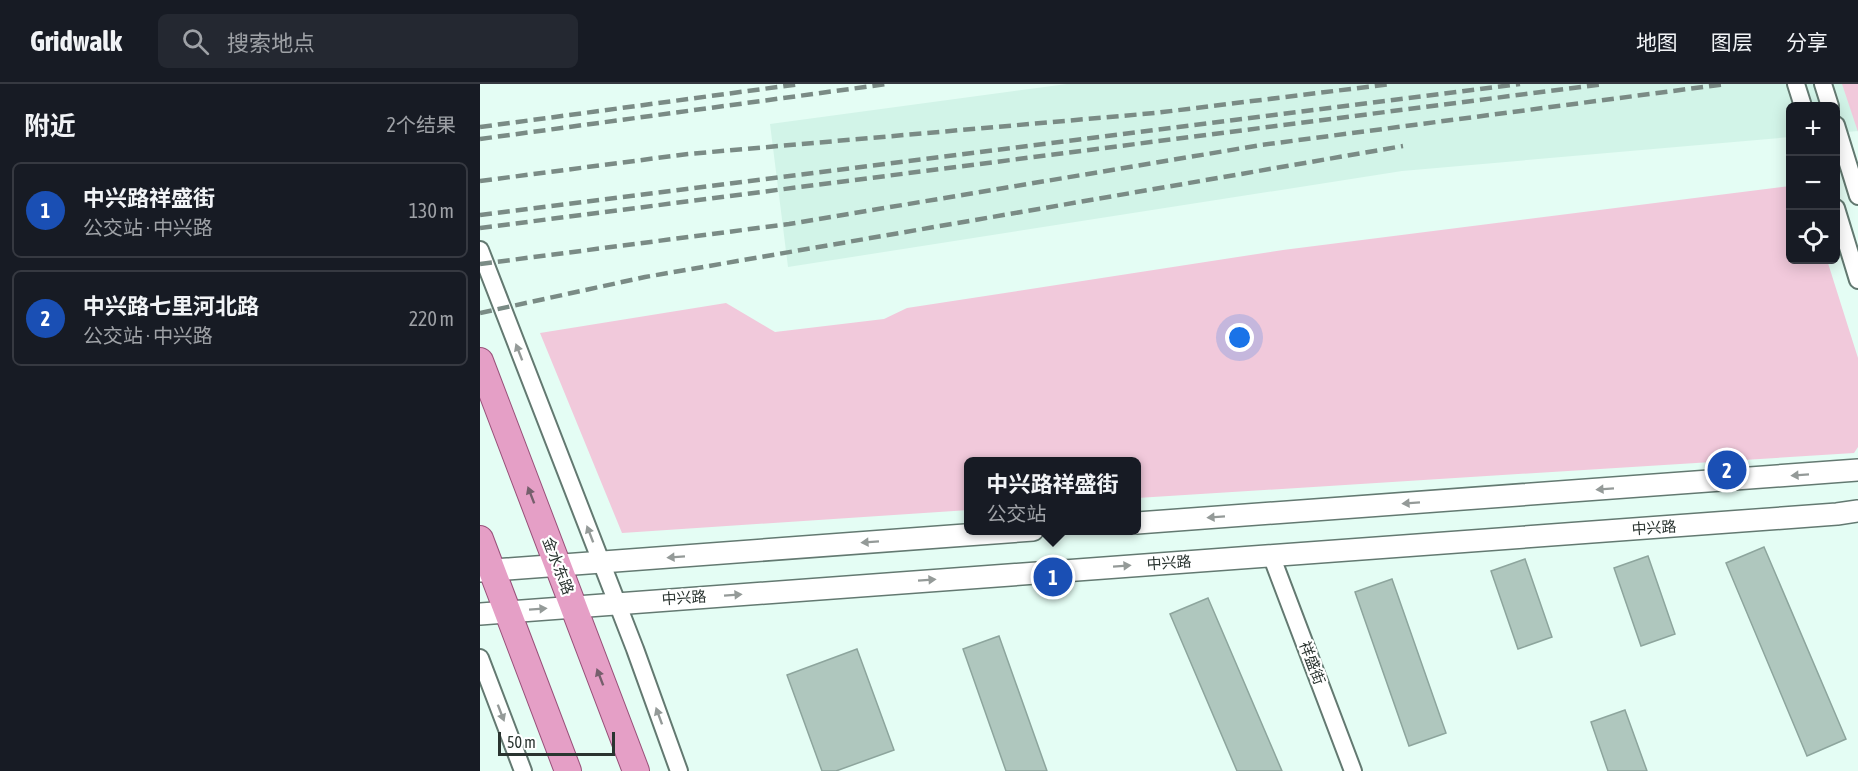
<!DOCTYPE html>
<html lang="zh">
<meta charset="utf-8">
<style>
:root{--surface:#171b24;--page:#242831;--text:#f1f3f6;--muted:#9ea1a6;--line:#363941;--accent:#b73782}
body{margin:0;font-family:"Asap Condensed","Noto Sans SC",sans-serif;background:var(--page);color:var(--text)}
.controls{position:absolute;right:18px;top:18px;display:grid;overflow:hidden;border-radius:9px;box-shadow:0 3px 15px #0003}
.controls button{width:54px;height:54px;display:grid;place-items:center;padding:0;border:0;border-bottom:2px solid var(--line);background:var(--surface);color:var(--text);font:30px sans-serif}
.scale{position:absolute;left:18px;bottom:15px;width:117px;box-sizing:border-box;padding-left:6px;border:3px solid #2a3430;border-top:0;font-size:16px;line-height:21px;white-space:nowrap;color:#2a3430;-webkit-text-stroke:4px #fff;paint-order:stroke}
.you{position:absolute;left:760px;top:254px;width:21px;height:21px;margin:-15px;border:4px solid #fff;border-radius:50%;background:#1a73e8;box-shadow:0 0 0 9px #1a73e833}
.badge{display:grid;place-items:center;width:39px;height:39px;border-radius:50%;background:var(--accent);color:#fff;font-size:20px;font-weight:700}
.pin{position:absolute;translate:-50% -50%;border:3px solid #fff;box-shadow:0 2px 6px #0006}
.popup{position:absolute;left:484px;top:373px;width:177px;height:78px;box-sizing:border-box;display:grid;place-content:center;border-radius:9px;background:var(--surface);filter:drop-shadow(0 2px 4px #0005);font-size:20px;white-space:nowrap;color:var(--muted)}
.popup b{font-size:22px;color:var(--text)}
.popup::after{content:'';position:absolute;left:50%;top:100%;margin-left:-12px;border:12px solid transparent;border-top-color:var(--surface)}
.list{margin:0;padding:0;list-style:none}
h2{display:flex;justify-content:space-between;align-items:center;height:78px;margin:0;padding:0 24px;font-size:26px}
h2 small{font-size:20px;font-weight:400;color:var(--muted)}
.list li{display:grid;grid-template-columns:39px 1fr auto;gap:18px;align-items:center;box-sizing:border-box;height:96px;margin:0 12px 12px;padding:0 12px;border:2px solid var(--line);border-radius:9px}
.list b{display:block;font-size:22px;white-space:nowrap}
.list p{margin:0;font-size:20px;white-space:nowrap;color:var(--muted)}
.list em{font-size:20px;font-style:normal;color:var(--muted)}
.icon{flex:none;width:33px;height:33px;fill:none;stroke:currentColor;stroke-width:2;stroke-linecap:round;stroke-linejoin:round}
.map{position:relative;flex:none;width:1378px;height:687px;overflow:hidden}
header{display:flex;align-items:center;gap:36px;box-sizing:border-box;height:84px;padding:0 30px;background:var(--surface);border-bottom:2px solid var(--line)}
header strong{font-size:28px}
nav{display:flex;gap:33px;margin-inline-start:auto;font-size:21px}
.search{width:420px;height:54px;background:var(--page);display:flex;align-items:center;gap:15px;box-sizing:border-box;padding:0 21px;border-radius:9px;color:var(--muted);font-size:22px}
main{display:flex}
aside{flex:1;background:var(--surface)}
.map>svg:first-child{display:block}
.built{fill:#d2f4e8}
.green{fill:#f1c9db}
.building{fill:#afc7be;stroke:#8da59d;stroke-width:1.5}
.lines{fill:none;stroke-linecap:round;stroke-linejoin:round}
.minor-casing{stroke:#637971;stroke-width:20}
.tertiary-casing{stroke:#637971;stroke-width:24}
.primary-casing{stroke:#985079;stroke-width:28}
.minor{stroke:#fff;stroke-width:16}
.tertiary{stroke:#fff;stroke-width:21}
.primary{stroke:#e59fc6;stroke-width:26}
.rail{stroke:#7a8b85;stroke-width:4.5;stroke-dasharray:12 6;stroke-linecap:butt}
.oneway{fill:#949a98}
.oneway2{fill:#755f6c}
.labels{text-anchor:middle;stroke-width:4.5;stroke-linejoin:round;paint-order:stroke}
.street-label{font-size:15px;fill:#2a3430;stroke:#fff}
</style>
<header>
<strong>Gridwalk</strong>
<div class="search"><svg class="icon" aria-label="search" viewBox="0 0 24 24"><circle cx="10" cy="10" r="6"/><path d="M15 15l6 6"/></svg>搜索地点</div>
<nav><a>地图</a><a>图层</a><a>分享</a></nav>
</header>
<main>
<aside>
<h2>附近<small>2个结果</small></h2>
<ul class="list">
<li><span class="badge" style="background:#1a4fb4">1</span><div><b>中兴路祥盛街</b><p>公交站 · 中兴路</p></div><em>130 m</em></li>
<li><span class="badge" style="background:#1a4fb4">2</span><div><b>中兴路七里河北路</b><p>公交站 · 中兴路</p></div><em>220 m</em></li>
</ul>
</aside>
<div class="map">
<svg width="1378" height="687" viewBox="0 0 1378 687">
<rect width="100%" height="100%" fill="#e4fdf4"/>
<path class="built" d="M 587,0 L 1378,0 L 1378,47 L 1356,49 L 1356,22 L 1310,22 L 1310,53 L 922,87 L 308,183 L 290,40 Z"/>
<g class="green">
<path d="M 1362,0 L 1378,0 L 1378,48 Z"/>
<path d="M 1310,102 L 1310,176 L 1347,176 L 1378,274 L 1378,363 L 1374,369 L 657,414 L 657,378 L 489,378 L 489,426 L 142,449 L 60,249 L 246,219 L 295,248 L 404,235 L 427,224 L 803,166 Z"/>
</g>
<g class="building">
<path d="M 1284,463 L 1366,655 L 1327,672 L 1246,479 Z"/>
<path d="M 1168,472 L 1195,550 L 1161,562 L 1134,484 Z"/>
<path d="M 1045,475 L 1072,553 L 1038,565 L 1011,487 Z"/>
<path d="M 912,495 L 966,649 L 929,662 L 875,508 Z"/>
<path d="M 728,514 L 802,687 L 757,687 L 690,530 Z"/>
<path d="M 519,552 L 567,687 L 526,687 L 483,565 Z"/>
<path d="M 377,565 L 414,666 L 356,687 L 342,687 L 307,591 Z"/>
<path d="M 1145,626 L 1167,687 L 1128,687 L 1111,638 Z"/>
</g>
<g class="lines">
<g class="minor-casing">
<g id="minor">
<path d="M 1316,0 L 1323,22"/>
<path d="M 1343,0 L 1350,22"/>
<path d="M 1356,41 L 1378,112"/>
<path d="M 1356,124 L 1378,196"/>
<path d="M 0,166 L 155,565 L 199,687"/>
<path d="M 791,471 L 873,687"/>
<path d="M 0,574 L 43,687"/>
</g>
</g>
<g class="tertiary-casing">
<g id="tertiary">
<path d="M 657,439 L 1378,386"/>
<path d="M 0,487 L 553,446"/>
<path d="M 0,530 L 1357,430 L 1378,427"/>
</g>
</g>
<g class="primary-casing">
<g id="primary">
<path d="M 0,277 L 156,687"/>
<path d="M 0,455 L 88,687"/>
</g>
</g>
<use href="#minor" class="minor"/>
<use href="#tertiary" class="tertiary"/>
<use href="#primary" class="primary"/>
<g class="rail">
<path d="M 0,43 L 320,0"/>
<path d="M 0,55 L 407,0"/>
<path d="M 0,97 L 208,70 L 675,29 L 911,0"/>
<path d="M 0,131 L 1040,0"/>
<path d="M 0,144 L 1124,0"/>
<path d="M 0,180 L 309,140 L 781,61 L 1246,0"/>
<path d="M 0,229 L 165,193 L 923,62"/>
</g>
</g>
<defs><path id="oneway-solid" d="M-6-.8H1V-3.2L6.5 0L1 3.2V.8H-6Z" transform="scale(1.5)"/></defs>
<g class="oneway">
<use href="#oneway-solid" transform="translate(39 268) rotate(-111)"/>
<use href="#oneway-solid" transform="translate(1320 391) rotate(176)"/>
<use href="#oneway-solid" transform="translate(1125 405) rotate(176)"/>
<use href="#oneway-solid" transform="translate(931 419) rotate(176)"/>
<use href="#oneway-solid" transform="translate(736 433) rotate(176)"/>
<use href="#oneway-solid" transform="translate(110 450) rotate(-111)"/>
<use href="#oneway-solid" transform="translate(390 458) rotate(176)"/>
<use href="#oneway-solid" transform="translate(196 473) rotate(176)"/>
<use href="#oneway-solid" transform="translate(642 482) rotate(-4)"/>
<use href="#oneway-solid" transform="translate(447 496) rotate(-4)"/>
<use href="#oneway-solid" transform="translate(253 511) rotate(-4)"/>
<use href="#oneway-solid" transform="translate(58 525) rotate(-4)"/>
<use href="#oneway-solid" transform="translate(21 629) rotate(69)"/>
<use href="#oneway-solid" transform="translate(179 632) rotate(-110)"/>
</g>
<g class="oneway2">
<use href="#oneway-solid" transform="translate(51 411) rotate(-111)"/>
<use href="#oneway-solid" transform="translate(120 593) rotate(-111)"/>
</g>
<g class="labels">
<g class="street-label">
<text transform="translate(1174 444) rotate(-4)" y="5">中兴路</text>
<text transform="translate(689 479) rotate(-4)" y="5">中兴路</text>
<text transform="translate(78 482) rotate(69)" y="5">金水东路</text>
<text transform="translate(204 514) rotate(-4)" y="5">中兴路</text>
<text transform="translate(832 579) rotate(69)" y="5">祥盛街</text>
</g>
</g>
</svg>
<div class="controls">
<button>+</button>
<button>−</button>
<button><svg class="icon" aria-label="locate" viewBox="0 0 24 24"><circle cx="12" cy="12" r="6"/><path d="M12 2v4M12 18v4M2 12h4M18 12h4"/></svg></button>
</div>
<div class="scale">50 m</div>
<div class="you"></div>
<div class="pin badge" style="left:573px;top:493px;background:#1a4fb4">1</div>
<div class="popup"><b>中兴路祥盛街</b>公交站</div>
<div class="pin badge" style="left:1247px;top:386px;background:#1a4fb4">2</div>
</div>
</main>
